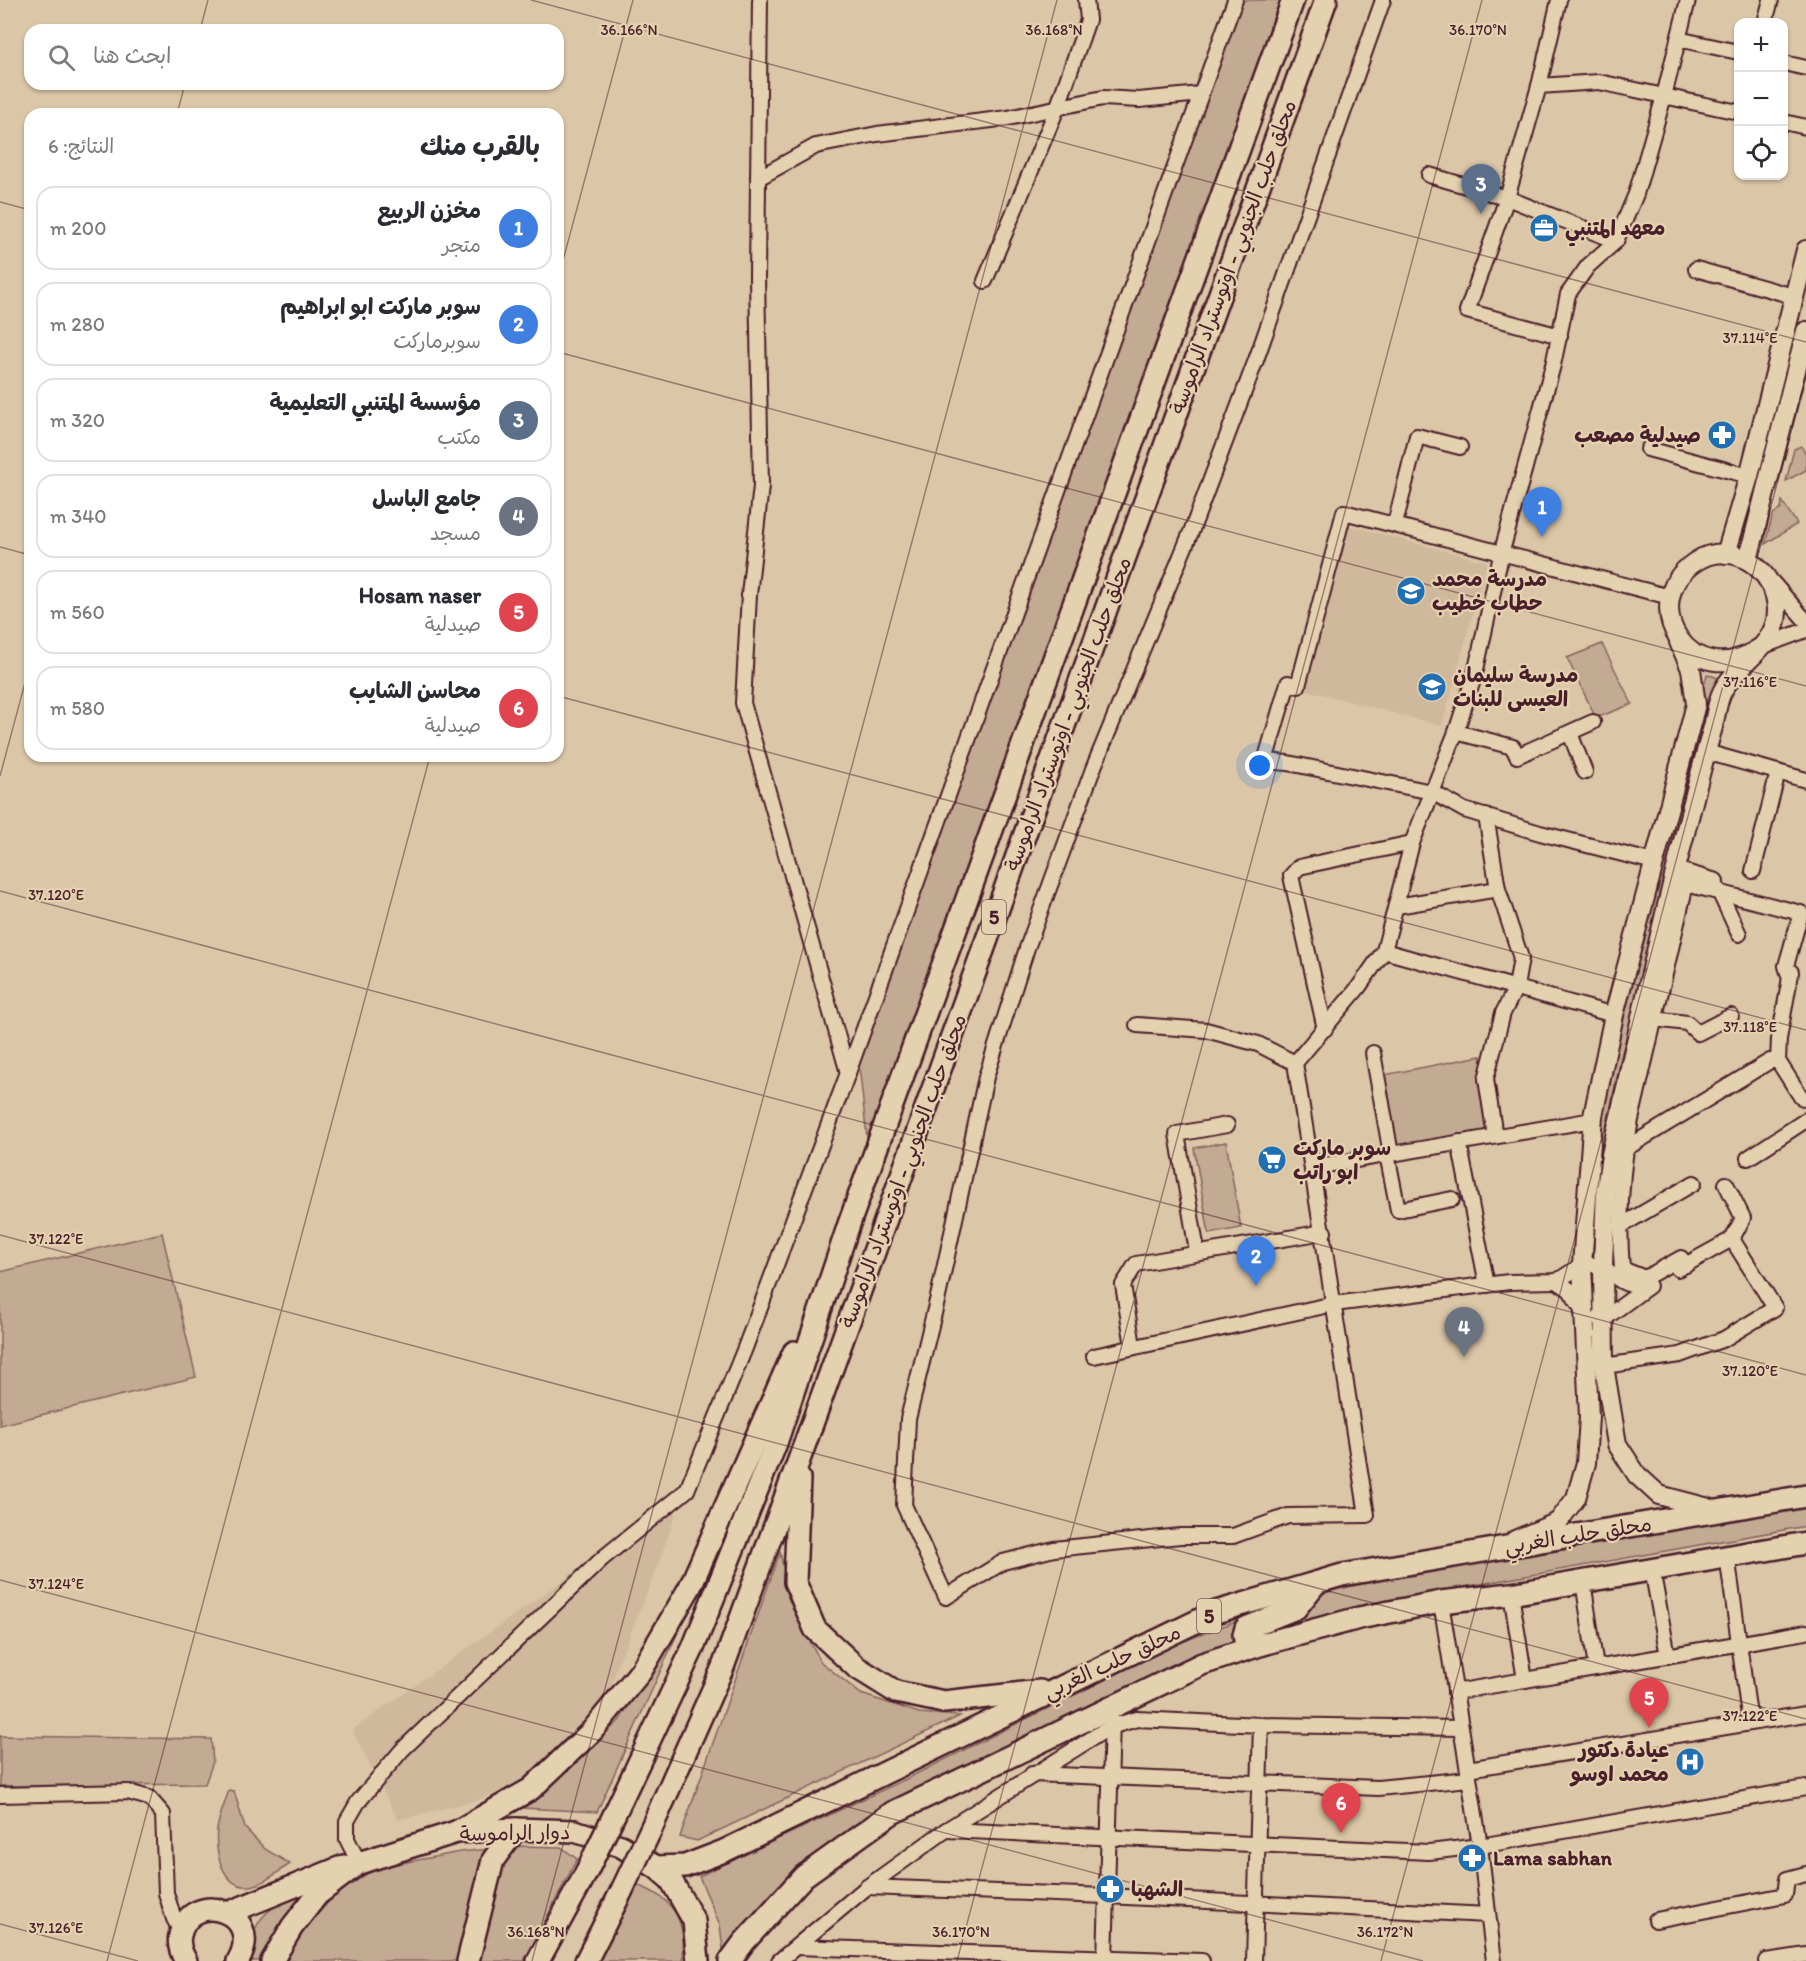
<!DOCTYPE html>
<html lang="ar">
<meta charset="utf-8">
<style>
:root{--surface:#fff;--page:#f7f7f7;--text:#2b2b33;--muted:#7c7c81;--line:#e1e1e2;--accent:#1f6fb2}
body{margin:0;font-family:Itim,"Playpen Sans Arabic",sans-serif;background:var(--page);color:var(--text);direction:rtl}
.controls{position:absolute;right:18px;top:18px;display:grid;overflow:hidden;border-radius:12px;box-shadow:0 2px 4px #0004}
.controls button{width:54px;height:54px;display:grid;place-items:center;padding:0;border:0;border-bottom:2px solid var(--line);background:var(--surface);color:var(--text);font:30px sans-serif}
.you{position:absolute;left:1260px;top:766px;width:21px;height:21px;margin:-15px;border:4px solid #fff;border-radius:50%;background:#1a73e8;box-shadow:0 0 0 9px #1a73e833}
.badge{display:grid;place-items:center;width:39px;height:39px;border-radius:50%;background:var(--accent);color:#fff;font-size:20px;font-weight:700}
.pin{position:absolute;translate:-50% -50px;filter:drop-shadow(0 2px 3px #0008)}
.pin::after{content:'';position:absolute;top:32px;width:21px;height:18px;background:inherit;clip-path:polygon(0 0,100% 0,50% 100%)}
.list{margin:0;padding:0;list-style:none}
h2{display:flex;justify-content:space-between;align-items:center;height:78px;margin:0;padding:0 24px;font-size:26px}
h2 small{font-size:20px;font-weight:400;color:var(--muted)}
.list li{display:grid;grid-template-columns:39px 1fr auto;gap:18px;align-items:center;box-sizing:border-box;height:84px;margin:0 12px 12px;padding:0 12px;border:2px solid var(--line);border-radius:18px}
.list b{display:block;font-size:22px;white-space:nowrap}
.list p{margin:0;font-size:20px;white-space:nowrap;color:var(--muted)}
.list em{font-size:20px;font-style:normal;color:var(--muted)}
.icon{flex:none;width:33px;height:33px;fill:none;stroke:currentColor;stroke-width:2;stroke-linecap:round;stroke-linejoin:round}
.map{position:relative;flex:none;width:1806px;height:1961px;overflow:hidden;direction:ltr}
.search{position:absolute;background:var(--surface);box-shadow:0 2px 4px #0004;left:24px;top:24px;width:540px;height:66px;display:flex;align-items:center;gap:15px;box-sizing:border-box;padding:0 21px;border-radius:18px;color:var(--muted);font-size:22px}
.panel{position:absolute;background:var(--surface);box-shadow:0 2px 4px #0004;left:24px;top:108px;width:540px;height:654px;border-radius:18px;direction:rtl}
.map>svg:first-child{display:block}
.built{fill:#cfb89c}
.green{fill:#c3aa92;stroke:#86645e;stroke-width:1.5}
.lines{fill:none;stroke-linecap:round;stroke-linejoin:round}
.minor-casing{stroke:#4a1f2b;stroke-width:18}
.major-casing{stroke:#4a1f2b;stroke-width:22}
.highway-casing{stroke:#4a1f2b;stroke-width:26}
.minor{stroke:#e4d1af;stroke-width:14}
.major{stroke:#e4d1af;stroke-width:18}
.highway{stroke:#e4d1af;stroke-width:21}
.highway-bridge-casing{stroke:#4a1f2b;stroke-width:26;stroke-linecap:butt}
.highway-bridge{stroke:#e4d1af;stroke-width:21}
.ticks{fill:none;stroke:#4a1f2b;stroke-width:1.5;stroke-opacity:0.45}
.labels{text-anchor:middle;stroke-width:4.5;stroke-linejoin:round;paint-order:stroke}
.shield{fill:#e4d1af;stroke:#785453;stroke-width:1.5}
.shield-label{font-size:20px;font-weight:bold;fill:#4a1f2b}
.poi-label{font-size:21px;font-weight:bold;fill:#4a1f2b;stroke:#e4d1af;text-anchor:start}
.street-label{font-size:21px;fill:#4a1f2b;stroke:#e4d1af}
.ticks-label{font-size:15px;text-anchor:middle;fill:#4a1f2b;stroke:#e4d1af;stroke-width:4.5;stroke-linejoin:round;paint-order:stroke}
</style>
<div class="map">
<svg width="1806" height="1961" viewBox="0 0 1806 1961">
<rect width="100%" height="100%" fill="#dbc6a7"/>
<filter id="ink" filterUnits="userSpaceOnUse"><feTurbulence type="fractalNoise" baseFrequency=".0167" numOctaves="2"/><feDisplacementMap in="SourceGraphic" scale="12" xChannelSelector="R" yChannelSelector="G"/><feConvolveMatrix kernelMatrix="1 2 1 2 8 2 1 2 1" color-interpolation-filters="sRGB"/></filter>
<g filter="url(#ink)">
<g class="built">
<path d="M 1346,525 L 1487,562 L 1442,726 L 1303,689 Z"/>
<path d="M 681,1497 L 656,1571 L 620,1659 L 603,1709 L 530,1780 L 478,1800 L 398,1820 L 352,1730 Z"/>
</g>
<g class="green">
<path d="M 1242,0 L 1280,0 L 868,1147 L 859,1065 Z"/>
<path d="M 1801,446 L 1806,455 L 1806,470 L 1786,481 L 1794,449 Z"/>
<path d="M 1782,501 L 1797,524 L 1765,544 L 1773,514 L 1781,509 Z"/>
<path d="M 1602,644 L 1632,704 L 1596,718 L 1567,658 Z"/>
<path d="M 1707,674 L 1718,678 L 1706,704 L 1613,1096 L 1601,1184 L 1598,1247 L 1592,1247 L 1594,1181 L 1604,1101 Z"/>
<path d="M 1481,1056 L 1492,1130 L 1396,1147 L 1384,1075 Z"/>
<path d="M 1226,1142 L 1241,1228 L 1209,1234 L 1194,1148 Z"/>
<path d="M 162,1233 L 196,1377 L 0,1425 L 0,1272 Z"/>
<path d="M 1806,1506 L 1806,1526 L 1441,1591 L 1261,1633 L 1297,1616 L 1324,1592 L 1475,1561 Z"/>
<path d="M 718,1543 L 597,1812 L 523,1808 L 619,1721 L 653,1668 Z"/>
<path d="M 780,1552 L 792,1608 L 821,1662 L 861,1694 L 919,1713 L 960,1716 L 697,1841 L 680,1837 Z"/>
<path d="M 1285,1602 L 1236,1641 L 1196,1655 L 1116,1692 L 888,1804 L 797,1869 L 723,1949 L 720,1925 L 699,1876 L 904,1780 L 1177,1644 Z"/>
<path d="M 0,1736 L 211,1739 L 213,1762 L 205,1784 L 0,1786 Z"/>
<path d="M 229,1790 L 234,1791 L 245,1828 L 265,1849 L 290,1864 C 280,1870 269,1880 258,1884 C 225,1896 214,1855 217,1830 C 219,1816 225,1803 229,1790 Z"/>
<path d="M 519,1846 L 561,1847 L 577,1859 L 524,1961 L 287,1961 L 299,1934 L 336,1894 L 376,1868 L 460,1852 Z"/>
<path d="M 637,1885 C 676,1899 686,1922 683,1961 L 599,1961 Z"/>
<path d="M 311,1886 L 281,1924 L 264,1961 L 246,1961 C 255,1910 269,1910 311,1886 Z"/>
</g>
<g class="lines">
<g class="minor-casing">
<g id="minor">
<path d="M 760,0 L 757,277 L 761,486 L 749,595 L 743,703 L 848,1073"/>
<path d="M 1383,0 L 1256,360 L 1191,532 L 1093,769 L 1027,948 L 986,1077 L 938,1297 L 908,1419 L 904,1505 L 946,1597 L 1003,1562 L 1054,1549 L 1180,1536 L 1233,1536 L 1288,1516 L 1367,1515 L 1295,1063 L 1358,988 L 1384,951 L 1412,843 L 1456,732 L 1475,674 L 1502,551 L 1553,365 L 1568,294 L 1588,266 L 1616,241 L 1636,194 L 1664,96 L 1688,0"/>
<path d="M 1765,22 L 1771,0"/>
<path d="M 1678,39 L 1738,52"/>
<path d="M 1784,63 L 1806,68"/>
<path d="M 1539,86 L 1559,0"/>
<path d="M 1784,122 L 1806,127"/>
<path d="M 1429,175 L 1507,198 L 1616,241"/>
<path d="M 758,178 L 816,146 L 877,134 L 1008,118 L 1103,98 L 1139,100 L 1201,94"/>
<path d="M 1696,269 L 1793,296"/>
<path d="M 985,281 L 1058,106 L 1088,20 L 1086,0"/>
<path d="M 1560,336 L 1467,311 L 1507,198 L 1539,86 L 1599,82 L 1738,112"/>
<path d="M 1648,449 L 1749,476"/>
<path d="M 1395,524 L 1417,436 L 1460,447"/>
<path d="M 1772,582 L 1806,621"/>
<path d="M 1761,647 L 1806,630"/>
<path d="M 1456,732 L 1513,747 L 1517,756 L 1593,722"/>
<path d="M 1570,733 L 1585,772"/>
<path d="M 1706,752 L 1806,780"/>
<path d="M 1486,816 L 1498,889 L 1521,958 L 1516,987 L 1503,1013 L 1486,1079 L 1495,1136"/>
<path d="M 1654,862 L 1540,833 L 1464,810 L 1432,792 L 1288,763 L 1265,761 L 1288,683 L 1298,686 L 1344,512 L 1670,597"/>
<path d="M 1675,869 L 1716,881"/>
<path d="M 1753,871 L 1778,772"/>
<path d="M 1717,887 L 1739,934"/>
<path d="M 1397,906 L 1498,889"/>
<path d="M 1384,951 L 1614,1015"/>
<path d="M 1791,972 L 1779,1039 L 1778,1061 L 1801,1097 L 1806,1099"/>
<path d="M 1654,1019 L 1687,1023 L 1698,1033 L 1731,1016"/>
<path d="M 1137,1025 L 1206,1030 L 1258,1044 L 1295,1063"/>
<path d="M 1325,1029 L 1291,876 L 1299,867 L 1412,843"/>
<path d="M 1373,1053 L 1391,1154"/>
<path d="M 1459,1142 L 1487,1285"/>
<path d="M 1625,1149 L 1770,1061 L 1778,1061"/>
<path d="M 1387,1154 L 1398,1210 L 1452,1199"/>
<path d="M 1748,1158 L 1806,1120"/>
<path d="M 1314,1167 L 1593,1120"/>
<path d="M 1619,1227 L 1694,1183"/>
<path d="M 1197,1251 L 1177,1134 L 1227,1125"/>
<path d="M 1686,1265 L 1681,1258 L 1645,1278 L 1622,1269 C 1618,1219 1621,1170 1631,1120 L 1686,884 L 1801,913 L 1786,966 L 1790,979"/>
<path d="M 1678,1269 L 1732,1239 L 1743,1218 L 1726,1184"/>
<path d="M 1557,1281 L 1570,1290 L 1583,1311"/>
<path d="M 1598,1318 L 1604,1319 L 1649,1286"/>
<path d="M 1133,1346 L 1123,1285 L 1136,1264 L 1324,1232"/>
<path d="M 1094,1356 L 1334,1304 L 1509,1282 L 1557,1281 L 1582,1265 L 1603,1265 C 1616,1280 1625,1286 1646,1287"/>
<path d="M 1604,1366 L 1680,1355 L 1724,1339 L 1775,1308 L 1732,1239"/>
<path d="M 1727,1555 L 1750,1723"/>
<path d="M 1652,1569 L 1668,1656"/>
<path d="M 1583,1581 L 1596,1668"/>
<path d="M 1511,1594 L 1525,1680"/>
<path d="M 1441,1602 L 1480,1846 L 1494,1961"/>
<path d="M 1455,1692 L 1806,1632"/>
<path d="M 1468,1769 L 1806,1714"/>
<path d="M 1032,1774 L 1378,1788 L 1469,1779"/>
<path d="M 0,1795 L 128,1792 L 149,1798 L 163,1814 L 166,1893 L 174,1919 L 181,1931"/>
<path d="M 946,1830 L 1429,1852 L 1480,1846 L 1806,1788"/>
<path d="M 359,1863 L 347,1839 L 347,1821 L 358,1802 L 402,1750 L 603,1558 L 687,1490 L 745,1348 L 848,1073 L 1235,0"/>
<path d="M 867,1887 L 1106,1896 L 1488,1915"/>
<path d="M 1656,1920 L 1785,1895 L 1787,1879 L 1806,1874"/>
<path d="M 796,1947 L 1202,1961"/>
<path d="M 779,1961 L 867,1887 L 946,1830 L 1110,1727 L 1137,1719 L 1261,1725 L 1460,1728"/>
<path d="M 1105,1961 L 1112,1720"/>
<path d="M 1254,1961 L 1261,1725"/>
<path d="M 1766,1961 L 1806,1955"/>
</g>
</g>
<g class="major-casing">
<g id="major">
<path d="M 1726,554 L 1749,476 L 1806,250"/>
<path d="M 1748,560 L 1806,331"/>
<path d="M 1716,1510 L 1659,1495 L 1637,1475 L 1617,1444 L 1604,1366 L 1603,1265 L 1606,1189 L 1611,1155 C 1636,1039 1661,924 1691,810 C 1698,782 1705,754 1713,727 C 1716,715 1717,702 1722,692 C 1736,663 1777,647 1777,611 C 1777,570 1732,537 1695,562 C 1634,603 1691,697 1761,647"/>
<path d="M 1515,1540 L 1558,1522 L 1576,1498 L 1586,1463 L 1589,1417 L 1582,1265 L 1593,1116 L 1614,1015 L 1696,704 L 1691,669 L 1679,642"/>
</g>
</g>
<g class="highway-casing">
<g id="highway">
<path d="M 799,1478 L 795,1582 L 815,1629 L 856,1667 L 896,1692 L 944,1702 L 1040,1691"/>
<path d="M 1263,1644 L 1246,1644 L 1244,1635 L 1246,1628 L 1296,1608 L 1316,1583"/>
<path d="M 615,1813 L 693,1648 L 776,1443 L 849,1224 L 1293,0"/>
<path d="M 651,1829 L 723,1667 L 799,1460 L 1326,0"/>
<path d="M 456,1832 L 531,1789 L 592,1731 L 641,1671 L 690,1587 L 794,1352"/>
<path d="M 656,1867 L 685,1866 L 724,1851 L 1216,1612 L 1342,1575 L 1806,1496"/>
<path d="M 228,1913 L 344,1866"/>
<path d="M 186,1961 C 181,1953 178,1944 180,1935 C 191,1887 266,1912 238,1961"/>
<path d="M 272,1961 L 292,1927 L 317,1895 L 359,1863 L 456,1832 L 516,1829 L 575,1831 L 621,1846 L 656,1867 L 671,1880 L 694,1921 L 698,1961"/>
<path d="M 468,1961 L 493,1860 L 516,1829"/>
<path d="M 538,1961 L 586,1873"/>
<path d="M 586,1961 L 621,1892"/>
<path d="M 730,1961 L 744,1942 L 804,1876 L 892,1813 L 1202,1664 L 1263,1644 L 1359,1618 L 1441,1602 L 1511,1594 L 1806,1543"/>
</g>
</g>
<use href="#minor" class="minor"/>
<use href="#major" class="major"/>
<use href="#highway" class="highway"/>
<g class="highway-bridge-casing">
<g id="highway-bridge">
<path d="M 586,1873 L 615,1813"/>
<path d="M 621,1892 L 651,1829"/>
</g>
</g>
<use href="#highway-bridge" class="highway-bridge"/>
</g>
</g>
<path class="ticks" d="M 531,0 L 1806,342M 200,30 L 208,0M 177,114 L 185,84M 0,202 L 30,210M 558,279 L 633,0M 558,352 L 1806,686M 0,547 L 30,555M 558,696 L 1806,1030M 0,776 L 30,664M 0,891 L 1806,1375M 0,1235 L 1806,1719M 0,1580 L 1423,1961M 0,1924 L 138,1961M 107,1961 L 430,756M 532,1961 L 1057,0M 957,1961 L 1482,0M 1381,1961 L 1806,376"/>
<defs>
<g id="office-disc" transform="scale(1.5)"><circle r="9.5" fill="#1f6fb2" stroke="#e4d1af"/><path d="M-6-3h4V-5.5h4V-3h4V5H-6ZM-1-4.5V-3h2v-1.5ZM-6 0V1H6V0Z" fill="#fff"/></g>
<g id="pharmacy-disc" transform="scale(1.5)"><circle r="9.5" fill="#1f6fb2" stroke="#e4d1af"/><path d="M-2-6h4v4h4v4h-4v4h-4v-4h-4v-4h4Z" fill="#fff"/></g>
<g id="school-disc" transform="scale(1.5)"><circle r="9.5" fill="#1f6fb2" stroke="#e4d1af"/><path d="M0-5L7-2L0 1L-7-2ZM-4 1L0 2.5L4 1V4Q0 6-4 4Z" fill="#fff"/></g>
<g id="supermarket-disc" transform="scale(1.5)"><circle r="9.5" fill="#1f6fb2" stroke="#e4d1af"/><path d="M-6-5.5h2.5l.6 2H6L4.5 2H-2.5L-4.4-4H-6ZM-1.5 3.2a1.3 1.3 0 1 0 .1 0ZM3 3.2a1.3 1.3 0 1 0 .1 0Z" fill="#fff"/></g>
<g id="hospital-disc" transform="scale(1.5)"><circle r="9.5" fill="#1f6fb2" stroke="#e4d1af"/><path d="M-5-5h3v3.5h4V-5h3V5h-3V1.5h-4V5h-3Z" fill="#fff"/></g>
</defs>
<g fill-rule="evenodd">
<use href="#office-disc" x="1544" y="228"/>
<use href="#pharmacy-disc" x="1722" y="435"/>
<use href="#school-disc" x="1411" y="591"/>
<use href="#school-disc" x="1432" y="687"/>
<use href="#supermarket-disc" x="1272" y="1160"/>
<use href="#hospital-disc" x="1690" y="1762"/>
<use href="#pharmacy-disc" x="1472" y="1858"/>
<use href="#pharmacy-disc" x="1110" y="1889"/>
</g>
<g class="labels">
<g class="shield">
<rect x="982" y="900" width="24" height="34" rx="4.5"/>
<rect x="1197" y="1599" width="24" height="34" rx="4.5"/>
</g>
<g class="shield-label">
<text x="994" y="924">5</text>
<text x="1209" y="1623">5</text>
</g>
<g class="poi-label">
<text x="1565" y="235">معهد المتنبي</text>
<text x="1701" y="442" text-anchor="end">صيدلية مصعب</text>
<text x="1432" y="586">مدرسة محمد<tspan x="1432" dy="24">حطاب خطيب</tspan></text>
<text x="1453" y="682">مدرسة سليمان<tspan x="1453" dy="24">العيسى للبنات</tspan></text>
<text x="1293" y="1155">سوبر ماركت<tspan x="1293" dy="24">ابو راتب</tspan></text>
<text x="1669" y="1757" text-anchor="end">عيادة دكتور<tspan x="1669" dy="24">محمد اوسو</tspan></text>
<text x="1493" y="1865">Lama sabhan</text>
<text x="1131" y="1896">الشهبا</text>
</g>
<g class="street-label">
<text transform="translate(1233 257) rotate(-70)" y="7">محلق حلب الجنوبي - اوتوستراد الراموسة</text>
<text transform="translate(1068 714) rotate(-70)" y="7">محلق حلب الجنوبي - اوتوستراد الراموسة</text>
<text transform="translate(903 1171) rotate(-70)" y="7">محلق حلب الجنوبي - اوتوستراد الراموسة</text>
<text transform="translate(1578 1535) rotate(-9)" y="7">محلق حلب الغربي</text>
<text transform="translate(1112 1662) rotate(-25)" y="7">محلق حلب الغربي</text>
<text transform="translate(515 1833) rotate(-1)" y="7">دوار الراموسة</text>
</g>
</g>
<g class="ticks-label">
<text x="629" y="35">36.166°N</text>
<text x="1054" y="35">36.168°N</text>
<text x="1478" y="35">36.170°N</text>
<text x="1750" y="343">37.114°E</text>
<text x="1750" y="687">37.116°E</text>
<text x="56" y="900">37.120°E</text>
<text x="1750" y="1032">37.118°E</text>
<text x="56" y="1244">37.122°E</text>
<text x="1750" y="1376">37.120°E</text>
<text x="56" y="1589">37.124°E</text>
<text x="1750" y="1721">37.122°E</text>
<text x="56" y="1933">37.126°E</text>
<text x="536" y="1937">36.168°N</text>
<text x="961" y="1937">36.170°N</text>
<text x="1385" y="1937">36.172°N</text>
</g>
</svg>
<div class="controls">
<button>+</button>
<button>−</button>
<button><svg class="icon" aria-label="locate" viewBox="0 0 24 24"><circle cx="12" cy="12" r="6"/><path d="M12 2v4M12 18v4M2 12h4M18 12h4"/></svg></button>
</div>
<div class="you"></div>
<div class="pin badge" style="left:1542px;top:537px;background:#3f7fe0">1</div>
<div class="pin badge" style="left:1256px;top:1286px;background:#3f7fe0">2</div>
<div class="pin badge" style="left:1481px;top:214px;background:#5c6f8a">3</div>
<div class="pin badge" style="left:1464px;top:1357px;background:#6b7280">4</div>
<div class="pin badge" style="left:1649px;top:1728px;background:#e0444e">5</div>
<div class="pin badge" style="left:1341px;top:1833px;background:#e0444e">6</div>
<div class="search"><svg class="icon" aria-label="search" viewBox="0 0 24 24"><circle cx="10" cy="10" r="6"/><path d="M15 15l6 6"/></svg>ابحث هنا</div>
<section class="panel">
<h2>بالقرب منك<small>النتائج: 6</small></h2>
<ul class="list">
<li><span class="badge" style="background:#3f7fe0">1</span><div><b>مخزن الربيع</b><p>متجر</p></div><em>200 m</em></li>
<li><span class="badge" style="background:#3f7fe0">2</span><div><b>سوبر ماركت ابو ابراهيم</b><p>سوبرماركت</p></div><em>280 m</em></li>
<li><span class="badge" style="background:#5c6f8a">3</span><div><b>مؤسسة المتنبي التعليمية</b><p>مكتب</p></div><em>320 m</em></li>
<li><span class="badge" style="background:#6b7280">4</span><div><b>جامع الباسل</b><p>مسجد</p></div><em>340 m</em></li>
<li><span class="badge" style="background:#e0444e">5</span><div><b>Hosam naser</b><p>صيدلية</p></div><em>560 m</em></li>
<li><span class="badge" style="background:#e0444e">6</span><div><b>محاسن الشايب</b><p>صيدلية</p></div><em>580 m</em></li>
</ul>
</section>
</div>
